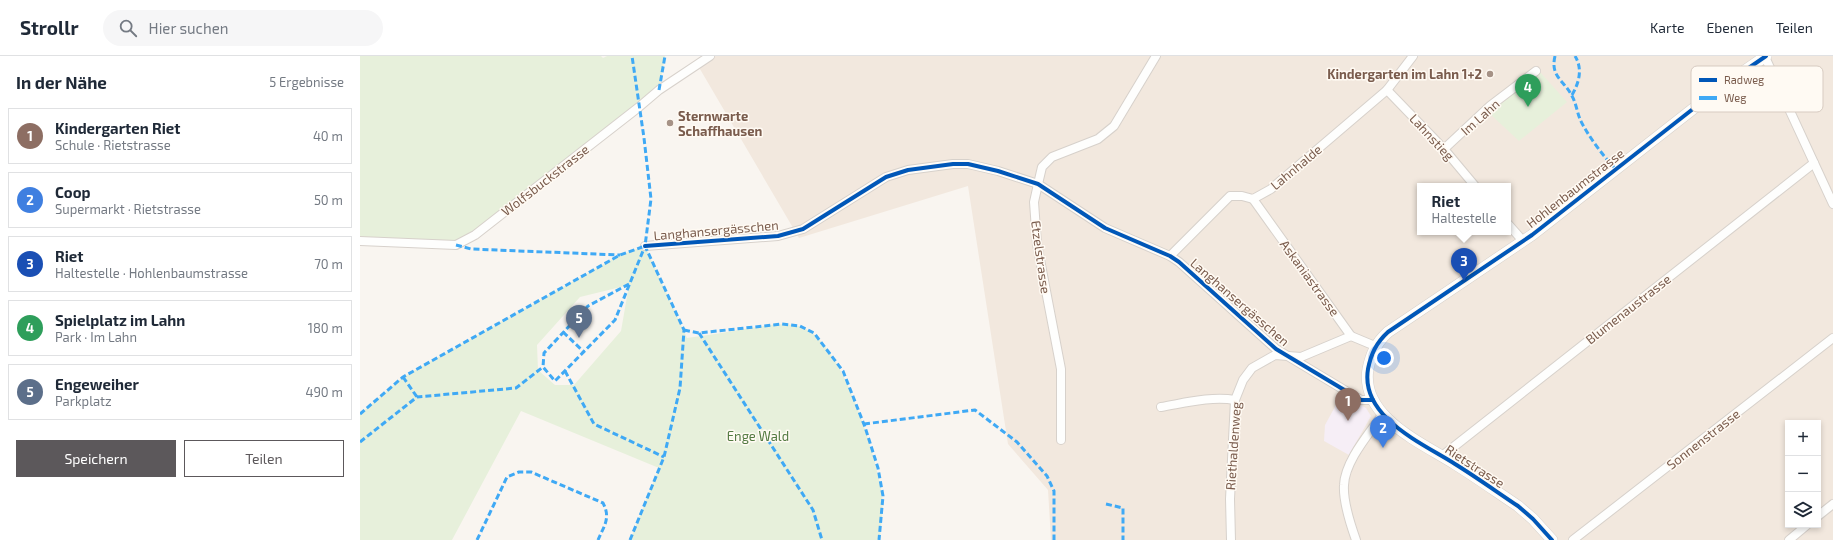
<!DOCTYPE html>
<html lang="de">
<meta charset="utf-8">
<style>
:root{--surface:#fff;--page:#f6f6f7;--text:#1f2937;--muted:#747a83;--line:#e0e1e3;--accent:#5c585b}
body{margin:0;font-family:"Exo 2",sans-serif;background:var(--page);color:var(--text)}
.controls{position:absolute;right:12px;bottom:12px;display:grid;overflow:hidden;border-radius:0px;box-shadow:0 2px 6px #0003}
.controls button{width:36px;height:36px;display:grid;place-items:center;padding:0;border:0;border-bottom:1px solid var(--line);background:var(--surface);color:var(--text);font:20px sans-serif}
.you{position:absolute;left:1024px;top:302px;width:14px;height:14px;margin:-10px;border:3px solid #fff;border-radius:50%;background:#1a73e8;box-shadow:0 0 0 6px #1a73e833}
.badge{display:grid;place-items:center;width:26px;height:26px;border-radius:50%;background:var(--accent);color:#fff;font-size:13px;font-weight:700}
.pin{position:absolute;translate:-50% -33px;filter:drop-shadow(0 1px 2px #0008)}
.pin::after{content:'';position:absolute;top:21px;width:14px;height:12px;background:inherit;clip-path:polygon(0 0,100% 0,50% 100%)}
.popup{position:absolute;left:1057px;top:127px;width:94px;height:52px;box-sizing:border-box;display:grid;place-content:center;border-radius:0px;background:var(--surface);filter:drop-shadow(0 1px 3px #0005);font-size:13px;white-space:nowrap;color:var(--muted)}
.popup b{font-size:15px;color:var(--text)}
.popup::after{content:'';position:absolute;left:50%;top:100%;margin-left:-8px;border:8px solid transparent;border-top-color:var(--surface)}
.list{margin:0;padding:0;list-style:none}
h2{display:flex;justify-content:space-between;align-items:center;height:52px;margin:0;padding:0 16px;font-size:17px}
h2 small{font-size:13px;font-weight:400;color:var(--muted)}
.list li{display:grid;grid-template-columns:26px 1fr auto;gap:12px;align-items:center;box-sizing:border-box;height:56px;margin:0 8px 8px;padding:0 8px;border:1px solid var(--line);border-radius:0px}
.list b{display:block;font-size:15px;white-space:nowrap}
.list p{margin:0;font-size:13px;white-space:nowrap;color:var(--muted)}
.list em{font-size:13px;font-style:normal;color:var(--muted)}
.actions{display:flex;gap:8px;padding:12px 16px}
.actions a{flex:1;padding:9px 0;border:1px solid var(--accent);border-radius:0px;text-align:center;font-size:14px;color:var(--accent)}
.actions .main{background:var(--accent);color:#fff}
.icon{flex:none;width:22px;height:22px;fill:none;stroke:currentColor;stroke-width:2;stroke-linecap:round;stroke-linejoin:round}
.map{position:relative;flex:none;width:1473px;height:484px;overflow:hidden}
header{display:flex;align-items:center;gap:24px;box-sizing:border-box;height:56px;padding:0 20px;background:var(--surface);border-bottom:1px solid var(--line)}
header strong{font-size:19px}
nav{display:flex;gap:22px;margin-inline-start:auto;font-size:14px}
.search{width:280px;height:36px;background:var(--page);display:flex;align-items:center;gap:10px;box-sizing:border-box;padding:0 14px;border-radius:22px;color:var(--muted);font-size:15px}
main{display:flex}
aside{flex:1;background:var(--surface)}
.map>svg:first-child{display:block}
.residential{fill:#f2e8de;fill-rule:evenodd}
.education{fill:#f6eef6}
.green{fill:#e7f0db;fill-rule:evenodd}
.lines{fill:none;stroke-linecap:round;stroke-linejoin:round}
.minor-casing{stroke:#d7d1cb;stroke-width:10}
.tertiary-casing{stroke:#d7d1cb;stroke-width:12}
.minor{stroke:#fefefd;stroke-width:8}
.tertiary{stroke:#fefefd;stroke-width:11}
.quiet{stroke:#3fa9f5;stroke-width:3;stroke-dasharray:6 3;stroke-linecap:butt}
.cycleway-casing{stroke:#fffaf3;stroke-width:6}
.cycleway{stroke:#0057b8;stroke-width:4}
.poi-dot{fill:#a69286;stroke:#fffaf3;stroke-width:1.5}
.labels{text-anchor:middle;stroke-width:3;stroke-linejoin:round;paint-order:stroke}
.poi-label{font-size:13px;font-weight:bold;fill:#7a5c4d;stroke:#fffaf3;text-anchor:end}
.street-label{font-size:13px;fill:#7a5c4d;stroke:#fffaf3}
.park-label{font-size:13px;fill:#537a41;stroke:#fffaf3}
.key{fill:#fffaf3;stroke:#d7cbc1;stroke-width:1}
.key-label{font-size:11px;fill:#7a5c4d}
</style>
<header>
<strong>Strollr</strong>
<div class="search"><svg class="icon" aria-label="search" viewBox="0 0 24 24"><circle cx="10" cy="10" r="6"/><path d="M15 15l6 6"/></svg>Hier suchen</div>
<nav><a>Karte</a><a>Ebenen</a><a>Teilen</a></nav>
</header>
<main>
<aside>
<h2>In der Nähe<small>5 Ergebnisse</small></h2>
<ul class="list">
<li><span class="badge" style="background:#8d6e63">1</span><div><b>Kindergarten Riet</b><p>Schule · Rietstrasse</p></div><em>40 m</em></li>
<li><span class="badge" style="background:#3f7fe0">2</span><div><b>Coop</b><p>Supermarkt · Rietstrasse</p></div><em>50 m</em></li>
<li><span class="badge" style="background:#1a4fb4">3</span><div><b>Riet</b><p>Haltestelle · Hohlenbaumstrasse</p></div><em>70 m</em></li>
<li><span class="badge" style="background:#2e9e5b">4</span><div><b>Spielplatz im Lahn</b><p>Park · Im Lahn</p></div><em>180 m</em></li>
<li><span class="badge" style="background:#5c6f8a">5</span><div><b>Engeweiher</b><p>Parkplatz</p></div><em>490 m</em></li>
</ul>
<div class="actions"><a class="main">Speichern</a><a>Teilen</a></div>
</aside>
<div class="map">
<svg width="1473" height="484" viewBox="0 0 1473 484">
<rect width="100%" height="100%" fill="#f9f5f0"/>
<path class="residential" d="M 350,0 L 1473,0 L 1473,484 L 691,484 L 688,434 L 648,388 L 608,130 L 439,182 L 337,8 ZM 1060,130 L 1148,130 L 1148,176 L 1060,176 ZM 1428,367 L 1458,367 L 1458,469 L 1428,469 Z"/>
<path class="education" d="M 982,338 L 1006,352 L 1011,360 L 989,399 L 964,385 L 965,369 Z"/>
<g class="green">
<path d="M 0,0 L 241,0 L 243,2 L 247,0 L 305,0 L 299,34 L 96,189 L 0,185 Z"/>
<path d="M 1180,16 L 1207,46 L 1159,85 L 1128,56 Z"/>
<path d="M 285,190 L 327,282 C 348,279 369,276 390,272 C 406,270 422,266 438,270 C 481,279 516,400 522,438 C 524,453 521,470 520,484 L 270,484 L 299,412 L 161,355 L 92,484 L 0,484 L 0,358 L 43,321 L 260,199 ZM 269,229 L 261,275 L 214,329 L 195,329 L 178,314 L 177,289 L 220,241 Z"/>
</g>
<g class="lines">
<g class="minor-casing">
<g id="minor">
<path d="M 1405,1 L 1473,148"/>
<path d="M 1027,34 L 1084,93 L 1115,130"/>
<path d="M 1084,93 L 1130,50 L 1176,15"/>
<path d="M 893,143 L 991,280 L 1015,290"/>
<path d="M 1148,168 L 1163,185"/>
<path d="M 0,185 L 96,189 L 115,179 L 279,51 L 299,34 L 350,0"/>
<path d="M 285,190 L 418,180 L 443,173 L 526,121 L 548,114 L 593,108 L 608,108 L 638,115 L 678,128 L 745,172 L 810,200 L 819,206 L 916,293 L 1001,344 L 1013,344"/>
<path d="M 810,200 L 870,140 L 882,140 L 893,143 L 911,133 L 1027,34 L 1053,0"/>
<path d="M 801,351 C 825,347 851,340 875,344"/>
<path d="M 701,384 L 701,313 L 677,188 L 674,146 L 678,128 L 682,111 L 692,101 L 738,83 L 754,70 L 796,0"/>
<path d="M 1082,400 L 1454,107"/>
<path d="M 1458,460 L 1473,448"/>
<path d="M 871,484 L 870,443 L 875,344 L 883,324 L 892,312 L 915,299 L 941,301 L 991,280"/>
<path d="M 996,484 C 991,470 983,444 984,429 C 985,405 1009,378 1022,359"/>
<path d="M 1213,484 L 1473,282"/>
<path d="M 1429,484 L 1447,469"/>
</g>
</g>
<g class="tertiary-casing">
<path id="tertiary" d="M 1192,484 L 1173,463 L 1158,450 C 1137,436 1116,421 1095,408 C 1062,387 1000,361 1008,313 C 1011,298 1016,287 1028,276 L 1172,179 L 1361,31 L 1406,0"/>
</g>
<use href="#minor" class="minor"/>
<use href="#tertiary" class="tertiary"/>
<g class="quiet">
<path d="M 1195,0 C 1190,21 1204,24 1212,40 C 1216,47 1217,56 1220,63 C 1226,77 1245,103 1256,113"/>
<path d="M 299,34 L 305,0"/>
<path d="M 1212,39 C 1219,27 1223,13 1215,0"/>
<path d="M 96,189 L 111,193 L 260,199"/>
<path d="M 269,228 L 228,250 L 184,297 L 183,311 L 195,325 L 255,264 L 285,190"/>
<path d="M 324,274 L 339,277 L 422,268 L 440,270 L 454,277 L 483,315 L 505,371 L 518,412 L 523,440 L 519,484"/>
<path d="M 203,276 L 224,296"/>
<path d="M 339,277 L 453,454 L 462,484"/>
<path d="M 205,315 L 234,368 L 304,401"/>
<path d="M 43,321 L 57,341"/>
<path d="M 0,358 L 43,321 L 260,199 L 285,190"/>
<path d="M 504,368 L 615,354 L 657,386 L 687,420 L 694,435 L 694,484"/>
<path d="M 0,386 L 57,341 L 156,332 L 183,311"/>
<path d="M 746,448 L 763,452 L 763,484"/>
<path d="M 117,484 L 147,421 L 159,416 L 171,416 L 243,447 C 251,462 244,470 238,484"/>
<path d="M 270,484 L 304,401 L 320,332 L 324,274 L 285,190 L 291,143 L 284,82 L 272,0"/>
</g>
<g class="cycleway-casing">
<g id="cycleway">
<path d="M 285,190 L 418,180 L 443,173 L 526,121 L 548,114 L 593,108 L 608,108 L 638,115 L 678,128 L 745,172 L 810,200 L 819,206 L 916,293 L 1001,344 L 1013,344"/>
<path d="M 1192,484 L 1173,463 L 1158,450 C 1137,436 1116,421 1095,408 C 1062,387 1000,361 1008,313 C 1011,298 1016,287 1028,276 L 1172,179 L 1361,31 L 1406,0"/>
</g>
</g>
<use href="#cycleway" class="cycleway"/>
</g>
<g class="poi-dot">
<circle cx="1130" cy="18" r="4"/>
<circle cx="310" cy="67" r="4"/>
</g>
<g class="labels">
<g class="poi-label">
<text x="1122" y="23">Kindergarten im Lahn 1+2</text>
<text x="318" y="65" text-anchor="start">Sternwarte<tspan x="318" dy="15">Schaffhausen</tspan></text>
</g>
<g class="street-label">
<text transform="translate(1120 61) rotate(-42)" y="5">Im Lahn</text>
<text transform="translate(1072 81) rotate(47)" y="5">Lahnstieg</text>
<text transform="translate(936 111) rotate(-40)" y="5">Lahnhalde</text>
<text transform="translate(185 124) rotate(-38)" y="5">Wolfsbuckstrasse</text>
<text transform="translate(1215 132) rotate(-38)" y="5">Hohlenbaumstrasse</text>
<text transform="translate(356 174) rotate(-5)" y="5">Langhansergässchen</text>
<text transform="translate(681 201) rotate(82)" y="5">Etzelstrasse</text>
<text transform="translate(950 222) rotate(54)" y="5">Askaniastrasse</text>
<text transform="translate(880 246) rotate(41)" y="5">Langhansergässchen</text>
<text transform="translate(1268 253) rotate(-38)" y="5">Blumenaustrasse</text>
<text transform="translate(1343 383) rotate(-38)" y="5">Sonnenstrasse</text>
<text transform="translate(873 390) rotate(-86)" y="5">Riethaldenweg</text>
<text transform="translate(1115 410) rotate(33)" y="5">Rietstrasse</text>
</g>
<g class="park-label">
<text x="398" y="385">Enge Wald</text>
</g>
</g>
<rect x="1331" y="10" width="132" height="46" rx="6" class="key"/>
<rect x="1339" y="22" width="18" height="4" fill="#0057b8"/>
<rect x="1339" y="40" width="18" height="4" fill="#3fa9f5"/>
<g class="key-label">
<text x="1364" y="28">Radweg</text>
<text x="1364" y="46">Weg</text>
</g>
</svg>
<div class="controls">
<button>+</button>
<button>−</button>
<button><svg class="icon" aria-label="layers" viewBox="0 0 24 24"><path d="M12 4l9 5-9 5-9-5zM3 14l9 5 9-5"/></svg></button>
</div>
<div class="you"></div>
<div class="pin badge" style="left:988px;top:365px;background:#8d6e63">1</div>
<div class="pin badge" style="left:1023px;top:392px;background:#3f7fe0">2</div>
<div class="pin badge" style="left:1104px;top:225px;background:#1a4fb4">3</div>
<div class="popup"><b>Riet</b>Haltestelle</div>
<div class="pin badge" style="left:1168px;top:51px;background:#2e9e5b">4</div>
<div class="pin badge" style="left:219px;top:282px;background:#5c6f8a">5</div>
</div>
</main>
